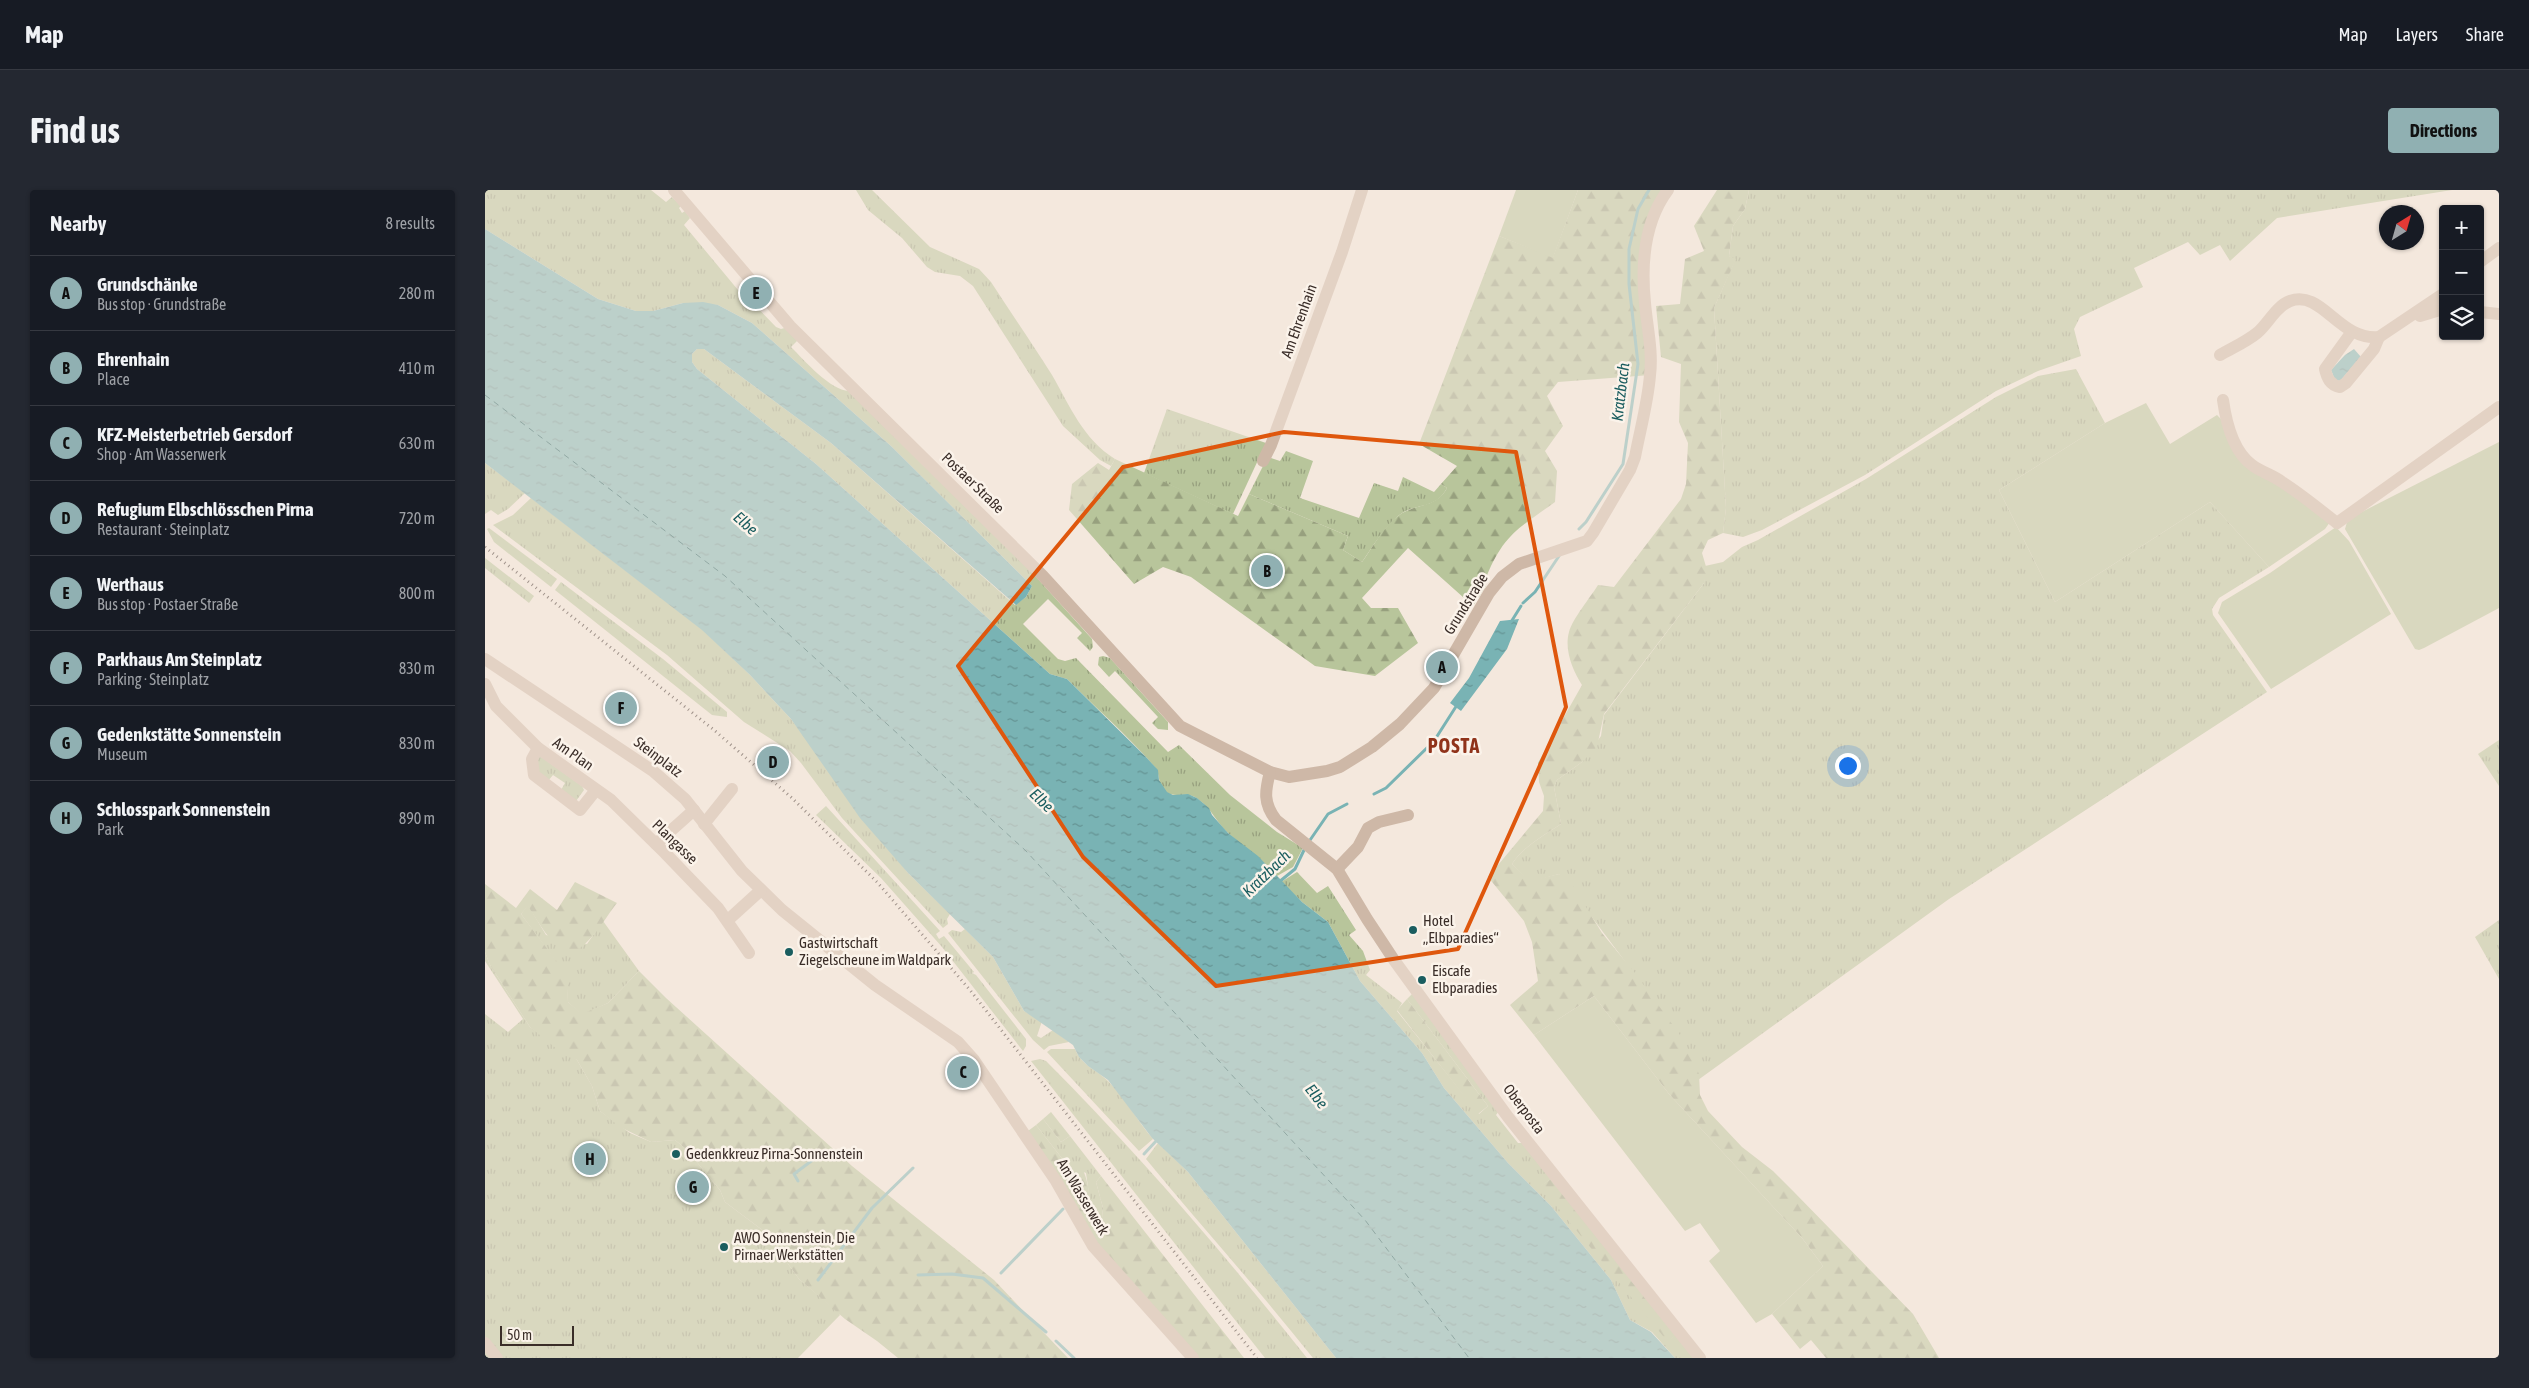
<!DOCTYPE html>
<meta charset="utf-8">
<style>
:root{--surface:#171b24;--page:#242831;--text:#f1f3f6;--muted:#9ea1a6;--line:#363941;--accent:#90b0b2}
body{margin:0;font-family:"Asap Condensed",sans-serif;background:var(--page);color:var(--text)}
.controls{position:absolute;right:15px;top:15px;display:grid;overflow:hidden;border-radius:5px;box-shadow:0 1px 4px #0004}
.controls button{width:45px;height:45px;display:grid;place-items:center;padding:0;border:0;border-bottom:1px solid var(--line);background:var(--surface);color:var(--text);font:25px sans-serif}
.compass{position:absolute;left:1894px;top:15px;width:45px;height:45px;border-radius:50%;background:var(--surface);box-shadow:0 1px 4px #0004;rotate:37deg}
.scale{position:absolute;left:15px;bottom:12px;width:74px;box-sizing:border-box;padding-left:5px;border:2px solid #3a2d28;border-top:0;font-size:14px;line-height:18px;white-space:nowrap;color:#3a2d28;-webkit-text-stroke:4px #fbf3ea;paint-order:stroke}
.you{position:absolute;left:1362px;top:575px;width:18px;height:18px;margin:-12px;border:4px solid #fff;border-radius:50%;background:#1a73e8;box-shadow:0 0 0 8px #1a73e833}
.badge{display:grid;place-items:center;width:32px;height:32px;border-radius:50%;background:var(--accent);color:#111;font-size:16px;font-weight:700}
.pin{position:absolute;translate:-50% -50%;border:2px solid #fff;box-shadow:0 1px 5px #0006}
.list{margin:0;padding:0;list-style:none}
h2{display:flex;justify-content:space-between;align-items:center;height:65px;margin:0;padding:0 20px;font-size:21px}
h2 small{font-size:16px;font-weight:400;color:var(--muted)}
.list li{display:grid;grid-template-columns:32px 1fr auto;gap:15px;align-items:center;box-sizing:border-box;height:75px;padding:0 20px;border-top:1px solid var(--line)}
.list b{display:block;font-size:19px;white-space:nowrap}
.list p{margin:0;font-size:16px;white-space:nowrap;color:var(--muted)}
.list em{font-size:16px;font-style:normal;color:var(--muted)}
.icon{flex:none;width:28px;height:28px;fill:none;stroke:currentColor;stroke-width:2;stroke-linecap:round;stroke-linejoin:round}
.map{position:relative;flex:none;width:2014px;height:1168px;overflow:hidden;border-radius:5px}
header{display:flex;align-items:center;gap:30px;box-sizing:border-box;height:70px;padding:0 25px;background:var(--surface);border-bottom:1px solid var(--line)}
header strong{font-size:24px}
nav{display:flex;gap:28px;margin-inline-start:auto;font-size:18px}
.intro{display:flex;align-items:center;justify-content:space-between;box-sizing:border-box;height:120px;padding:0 30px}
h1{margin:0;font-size:35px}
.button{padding:12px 22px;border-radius:5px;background:var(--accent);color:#111;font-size:18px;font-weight:700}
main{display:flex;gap:30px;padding:0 30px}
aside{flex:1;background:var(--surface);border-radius:5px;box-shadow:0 1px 4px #0004}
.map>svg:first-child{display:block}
.grass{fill:url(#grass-tufts)}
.forest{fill:url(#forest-firs)}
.garden{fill:#b8c59b}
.water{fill:url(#water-ripples)}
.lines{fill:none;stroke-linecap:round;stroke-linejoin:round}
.stream{stroke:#79b3b4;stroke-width:3}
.ferry{stroke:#1a5d5f;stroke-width:1;stroke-dasharray:6 5;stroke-linecap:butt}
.minor{stroke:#ceb8a7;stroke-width:12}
.rail{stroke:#3a2d28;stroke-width:3;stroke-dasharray:1 4;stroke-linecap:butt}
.marked{fill:none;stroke:#df570d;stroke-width:4;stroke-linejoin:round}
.poi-dot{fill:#1a5d5f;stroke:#fbf3ea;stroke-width:2}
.labels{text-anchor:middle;stroke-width:5;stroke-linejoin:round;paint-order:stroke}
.street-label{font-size:15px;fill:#3a2d28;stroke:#fbf3ea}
.poi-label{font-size:15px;fill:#3a2d28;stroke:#fbf3ea;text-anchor:start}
.water-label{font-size:16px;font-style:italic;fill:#1a5d5f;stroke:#fbf3ea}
.district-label{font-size:20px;font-weight:bold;letter-spacing:1px;fill:#90331a;stroke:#fbf3ea}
</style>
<header>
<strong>Map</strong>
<nav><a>Map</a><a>Layers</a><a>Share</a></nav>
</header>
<div class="intro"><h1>Find us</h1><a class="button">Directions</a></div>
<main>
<aside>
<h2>Nearby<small>8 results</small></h2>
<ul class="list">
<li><span class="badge">A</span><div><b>Grundschänke</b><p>Bus stop · Grundstraße</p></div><em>280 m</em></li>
<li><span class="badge">B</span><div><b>Ehrenhain</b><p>Place</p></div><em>410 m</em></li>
<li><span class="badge">C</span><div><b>KFZ-Meisterbetrieb Gersdorf</b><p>Shop · Am Wasserwerk</p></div><em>630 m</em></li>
<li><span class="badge">D</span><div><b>Refugium Elbschlösschen Pirna</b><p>Restaurant · Steinplatz</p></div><em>720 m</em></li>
<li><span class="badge">E</span><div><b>Werthaus</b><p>Bus stop · Postaer Straße</p></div><em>800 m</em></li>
<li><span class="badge">F</span><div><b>Parkhaus Am Steinplatz</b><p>Parking · Steinplatz</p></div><em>830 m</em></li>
<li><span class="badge">G</span><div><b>Gedenkstätte Sonnenstein</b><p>Museum</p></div><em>830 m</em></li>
<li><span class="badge">H</span><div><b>Schlosspark Sonnenstein</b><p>Park</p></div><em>890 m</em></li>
</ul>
</aside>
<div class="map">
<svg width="2014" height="1168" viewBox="0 0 2014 1168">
<defs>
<pattern id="grass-tufts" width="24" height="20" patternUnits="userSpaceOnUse" patternTransform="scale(1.25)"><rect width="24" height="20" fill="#b8c59b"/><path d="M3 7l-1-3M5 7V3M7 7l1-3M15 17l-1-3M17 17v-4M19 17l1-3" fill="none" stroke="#97a07e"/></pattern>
<pattern id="forest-firs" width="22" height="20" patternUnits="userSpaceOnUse" patternTransform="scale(1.25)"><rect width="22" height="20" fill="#b8c59b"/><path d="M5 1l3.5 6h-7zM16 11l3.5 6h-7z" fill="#97a07e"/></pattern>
<pattern id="water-ripples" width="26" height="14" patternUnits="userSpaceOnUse" patternTransform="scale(1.25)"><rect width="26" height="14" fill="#79b3b4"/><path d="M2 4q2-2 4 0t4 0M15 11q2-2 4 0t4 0" fill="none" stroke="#649292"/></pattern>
</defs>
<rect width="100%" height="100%" fill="#f4e8dd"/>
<g class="grass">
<path d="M 0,0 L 166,0 L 181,12 L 187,7 L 196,16 L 194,18 L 197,23 L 200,21 L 205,28 L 199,35 L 253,100 L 263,93 L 272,104 L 266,111 L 291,137 L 296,139 L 303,137 L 314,149 L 306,157 C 320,171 345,200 364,201 L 534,368 L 607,449 L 608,457 L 605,461 L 592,448 L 597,443 L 563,409 L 538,434 L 573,469 L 580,471 L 591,468 L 683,562 L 694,555 L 745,605 L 792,642 L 818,658 L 808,677 L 792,686 C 777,670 760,658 743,643 C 732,633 726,618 713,609 C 701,600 691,609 681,602 C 672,596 676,583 669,576 C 642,545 611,518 582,489 L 565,484 L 331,274 L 212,179 L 207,172 L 207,164 L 212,159 L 219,159 L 346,253 L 530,415 L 541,407 L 547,396 L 406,256 L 267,133 L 233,115 L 198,113 L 168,121 L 151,121 L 113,109 L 0,39 Z"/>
<path d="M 371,0 L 387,0 L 445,57 L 494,79 L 506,92 C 526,123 547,153 567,185 C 585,216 598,249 630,269 L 626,276 L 615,270 L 578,236 L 488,96 L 475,86 L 450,82 L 442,77 L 417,48 L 383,20 Z"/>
<path d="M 1264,0 L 1967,0 L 1792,28 L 1745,71 L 1735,55 L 1715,65 L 1703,52 L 1649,78 L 1658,97 L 1595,127 L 1589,139 L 1596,166 L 1553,181 L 1511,201 L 1380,285 L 1277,340 L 1258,347 L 1238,343 L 1241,318 L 1229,118 L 1250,70 L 1244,66 L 1248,36 L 1260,19 Z"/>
<path d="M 1591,179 L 1620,233 L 1514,300 L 1570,412 L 1725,312 L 1784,377 L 1734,408 L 1727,419 L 1728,425 L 1782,502 L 1464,709 L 1213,890 C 1217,867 1095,712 1074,684 L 1045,692 L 1027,674 C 1039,656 1058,646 1076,634 L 1069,597 L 1072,590 L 1097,572 L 1116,546 L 1119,525 L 1219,393 L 1220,376 L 1238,372 L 1257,357 L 1273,350 L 1381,289 L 1511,207 L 1553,186 Z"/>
<path d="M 682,219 L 781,253 L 748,324 L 659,283 Z"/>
<path d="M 801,261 L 828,271 L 815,308 L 874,328 L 889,293 L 913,301 L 918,287 L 949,302 L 956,294 L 962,298 C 950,321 929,312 913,326 C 898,339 888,356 877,372 L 858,360 L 863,346 L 764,304 L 779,274 L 786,268 L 795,271 Z"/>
<path d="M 0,273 L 40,303 L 23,319 L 13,325 L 6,320 L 0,324 Z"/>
<path d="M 46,308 L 218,440 L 265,485 L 306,529 L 423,683 L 465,724 L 462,729 L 463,734 L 458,738 L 357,628 L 316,573 L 305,561 L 259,532 L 182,465 L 8,335 L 28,325 Z"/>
<path d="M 4,338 L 72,389 L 66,397 L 9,352 L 2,339 Z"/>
<path d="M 0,368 L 49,406 L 44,413 L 0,378 Z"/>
<path d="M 76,392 L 178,469 L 242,522 L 242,527 L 227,525 L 70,400 Z"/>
<path d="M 618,466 L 625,468 L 683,532 L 683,540 L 673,539 L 667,533 L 673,527 L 630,481 L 624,487 L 613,475 L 614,467 Z"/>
<path d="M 2014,550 L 2014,596 L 1993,564 Z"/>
<path d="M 55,566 L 97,596 L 99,600 L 91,611 L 76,600 L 80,593 L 68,585 L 63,591 L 50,581 L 49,571 Z"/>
<path d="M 341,616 L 455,741 L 451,744 L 454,749 L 459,746 L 489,782 L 487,783 L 491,785 L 541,849 L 541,856 L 538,861 L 457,757 L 396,688 L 331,625 Z"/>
<path d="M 812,682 L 832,703 L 843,696 L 871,740 L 864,745 L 878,761 L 885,780 L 881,785 L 917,813 L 912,821 L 994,924 L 1003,916 L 922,809 L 928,803 L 1014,921 L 1011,925 L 1033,953 L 1037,953 L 1066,989 L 1056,996 L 1183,1151 L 1192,1144 L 1210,1168 L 1190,1168 L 1167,1142 L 1145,1130 L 1126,1090 L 1066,1016 L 1023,973 L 959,898 L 937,863 L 875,791 L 843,732 L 817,712 L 796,692 Z"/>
<path d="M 43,715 L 61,745 L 102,754 L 118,731 L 154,781 L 123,813 L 97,825 L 83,812 L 81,785 L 36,724 Z"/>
<path d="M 2014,730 L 2014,789 L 1990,747 Z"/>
<path d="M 480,739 L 508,767 L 539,821 L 557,831 L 552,846 L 556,848 L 568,840 L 584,852 L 564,856 L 559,860 L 548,850 L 463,743 L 467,740 L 476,742 Z"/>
<path d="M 0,762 L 5,775 L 45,837 L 92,870 L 107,896 L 115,921 L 145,943 L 166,952 L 190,950 L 201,959 L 235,1000 L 240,1012 L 280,1042 L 314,1089 L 353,1122 L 355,1125 L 313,1168 L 0,1168 L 0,824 L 23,842 L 38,829 L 0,771 Z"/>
<path d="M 566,859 L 590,859 C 597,876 611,879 623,891 C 641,908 652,931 668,949 L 654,961 L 562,862 Z"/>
<path d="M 555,869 L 561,871 C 654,964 740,1065 822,1168 L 780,1168 L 546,871 Z"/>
<path d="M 558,929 L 576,952 L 585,946 L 616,986 L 611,992 L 618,1018 L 617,1029 L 611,1028 L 606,1018 L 601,983 L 583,976 L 551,935 Z"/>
<path d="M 673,953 L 703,982 L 851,1168 L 828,1168 C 774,1100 716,1036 661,969 Z"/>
</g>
<g class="forest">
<path d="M 1093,0 L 1183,0 L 1159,68 L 1165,185 L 1073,192 L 1062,206 L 1078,236 L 1060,261 L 1072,281 L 1070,312 C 1031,340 1017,346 999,393 L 1001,396 L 988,416 L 923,358 L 877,408 L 886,418 L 913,418 L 933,453 L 890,486 L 830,476 L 706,387 L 678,377 L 649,394 L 584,320 L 587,294 L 613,273 L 624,280 L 630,269 L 753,326 L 764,304 L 863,346 L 858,360 L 877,372 C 888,357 898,337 913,326 C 929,313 951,319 962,298 L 956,294 L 972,276 L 934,254 L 1014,46 L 1068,67 Z"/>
<path d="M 1232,0 L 1264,0 L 1260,19 L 1248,36 L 1244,66 L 1251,69 L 1229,118 L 1241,318 L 1238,343 L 1223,350 L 1217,363 L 1222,380 L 1219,393 L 1119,524 L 1112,557 L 1097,572 L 1072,590 L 1069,597 L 1076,634 C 1058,646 1039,656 1027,674 L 1045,691 L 1074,684 L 1085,691 L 1117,743 L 1150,783 L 1195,845 L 1214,884 L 1215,905 L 1223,921 L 1257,957 L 1288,981 L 1309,1002 L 1428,1124 L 1454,1168 L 1341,1168 L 1326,1150 L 1315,1159 L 1287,1124 L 1338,1076 L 1317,1048 L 1184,904 L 1109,806 L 1049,845 L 1025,815 L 1053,791 L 1047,752 L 1039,731 L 1003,687 L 1058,621 L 1059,606 L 1054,592 L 1053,573 L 1097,495 C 1088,481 1079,460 1084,442 C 1088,428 1105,408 1113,395 L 1129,397 L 1196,309 L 1201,294 L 1203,253 L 1194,232 L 1196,174 L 1176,167 L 1171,116 L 1195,114 L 1200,69 L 1219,61 L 1209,36 Z"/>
<path d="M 90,692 L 132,713 C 117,732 106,756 82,765 C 64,751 55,735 43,716 L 36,724 L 82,785 L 83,812 L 97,824 L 123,813 L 154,781 L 181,808 L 367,976 L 509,1090 L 583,1168 L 413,1168 L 392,1151 L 360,1129 L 314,1089 L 280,1042 L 240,1012 L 235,1000 L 201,959 L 190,950 L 166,952 L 135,937 L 115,921 L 107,896 L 92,870 L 78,864 L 45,837 L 5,775 L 0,762 L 0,694 L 31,718 L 45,699 L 72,720 Z"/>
<path d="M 922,809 L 1003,916 L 993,924 L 912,820 Z"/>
<path d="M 566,922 L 585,946 L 576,952 L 558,929 Z"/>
<path d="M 551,935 L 583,976 L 594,974 C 606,989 602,1010 611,1027 L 617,1028 L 618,1018 L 611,992 L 616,986 L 759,1168 L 713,1168 L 611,1055 L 543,941 Z"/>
<path d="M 1066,989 L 1192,1144 L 1183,1152 L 1055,996 Z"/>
</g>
<g class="garden">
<path d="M 1031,0 L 1093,0 L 1068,68 L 1014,46 Z"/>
<path d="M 1661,213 L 1685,254 L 1732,225 L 1738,231 L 1749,257 L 1845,332 L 1840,339 L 1784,377 L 1725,312 L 1570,412 L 1514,300 L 1620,233 Z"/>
<path d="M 2014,252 L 2014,418 L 1939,458 L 1934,460 L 1930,459 L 1860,339 L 1863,329 Z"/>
<path d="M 1851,337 L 1864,351 L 1906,424 L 1786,499 L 1733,423 L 1737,412 L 1785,383 Z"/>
<path d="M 1109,806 L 1184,904 L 1317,1048 L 1338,1076 L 1287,1124 L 1271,1133 L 1224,1071 L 1235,1061 L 1215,1033 L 1200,1041 L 1049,845 Z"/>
</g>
<g class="water">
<path d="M 0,39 L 113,109 L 151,121 L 168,121 L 198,113 L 218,112 L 233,115 L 267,133 L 406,256 L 547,396 L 541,407 L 531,415 L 346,253 L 219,159 L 212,159 L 207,164 L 207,172 L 212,179 L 331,274 L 565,484 L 582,489 L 660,566 L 673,580 L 674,590 L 682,602 L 688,605 L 703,604 L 712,608 L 724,618 L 727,625 L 743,643 L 773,666 L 817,712 L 843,732 L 875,791 L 937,863 L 959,898 L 1023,973 L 1066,1016 L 1126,1090 L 1145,1130 L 1166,1142 L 1190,1168 L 851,1168 L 703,982 L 667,948 L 623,890 L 603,876 L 594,867 L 588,855 L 539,821 L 508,767 L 423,683 L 375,628 L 306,529 L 265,485 L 217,440 L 0,273 Z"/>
<path d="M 1869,159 L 1876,167 L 1855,191 L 1850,190 L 1846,180 L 1860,165 Z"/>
<path d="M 1034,429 L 1022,459 L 976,521 L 965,513 L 984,488 L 1015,431 Z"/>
</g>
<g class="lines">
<g class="stream">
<path d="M 1094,339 L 1101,332 L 1138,274 L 1153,174 L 1144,94 L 1144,59 L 1153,19 L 1164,0"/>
<path d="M 1038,413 L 1050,402 L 1074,366"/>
<path d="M 1026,432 L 1036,416"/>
<path d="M 889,604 L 901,598 L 949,551 L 972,515"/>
<path d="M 823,653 L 843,624 L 862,614"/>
<path d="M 794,692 L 810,679 L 820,658"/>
<path d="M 659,964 L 672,950"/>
<path d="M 313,991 L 309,984 L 337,963"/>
<path d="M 516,1083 L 578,1019"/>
<path d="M 433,1085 L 467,1084 L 498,1088 L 561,1142"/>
<path d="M 333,1090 L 387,1018 L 428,978"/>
<path d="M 571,1151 L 589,1168"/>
</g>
<path class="ferry" d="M 0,205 L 240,386 L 541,661 L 880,1030 L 984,1168"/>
<g class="minor">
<path d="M 189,0 L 305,136 L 558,386 L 695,536 L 785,582 L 804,587 L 842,581 L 855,577 L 887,557 L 915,534 L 949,498 L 1004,403 L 1017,387 L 1034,374 L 1102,351 L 1108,343 L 1145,280 L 1150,267 C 1155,240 1163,212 1165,185 C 1168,161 1162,137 1160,113 C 1156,74 1159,32 1183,0"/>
<path d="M 1995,72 L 2014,58"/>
<path d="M 1995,122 L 2014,124"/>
<path d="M 1935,126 L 1958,119"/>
<path d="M 1866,143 L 1840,179 C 1842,188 1845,195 1855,197 L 1861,193 L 1889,159 L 1894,147"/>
<path d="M 1735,165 C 1747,158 1761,152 1772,143 C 1783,134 1791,116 1805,111 C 1837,99 1854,151 1894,147 L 1958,104"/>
<path d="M 1738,210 C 1741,232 1748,261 1767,275 C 1776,282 1788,285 1797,292 C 1816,304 1834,319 1852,333 L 2014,217"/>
<path d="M 778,271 L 786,255 L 857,62 L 877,0"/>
<path d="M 0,469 L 168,581 L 200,609 L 257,681 L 297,720 L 390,795 L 473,852 L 489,870 L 571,991 L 608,1056 L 708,1168"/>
<path d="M 0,494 L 11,516 L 53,558 L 126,610 L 180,663 L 233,718 L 264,763"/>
<path d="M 53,558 L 47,569 L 49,585 L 95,620 L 111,600"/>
<path d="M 785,582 C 780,601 778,613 791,630 L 852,679 L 882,729 L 909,770 L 1023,927 L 1215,1168"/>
<path d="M 219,634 L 247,599"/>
<path d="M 171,654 L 209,620"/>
<path d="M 852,679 L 873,657 L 883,638 L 894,632 L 923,625"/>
<path d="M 243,730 L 276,700"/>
<path d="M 0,1153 L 12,1168"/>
</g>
<path class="rail" d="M 0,357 L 229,540 L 307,608 L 392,692 L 485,800 L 772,1168"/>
</g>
<path d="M0 0H2014V1168H0ZM 799,242 L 1031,262 L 1081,517 L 973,759 L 731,796 L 598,667 L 473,476 L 638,277 Z" fill="#f4e8dd" fill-opacity=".55" fill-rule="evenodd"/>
<path class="marked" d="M 799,242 L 1031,262 L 1081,517 L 973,759 L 731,796 L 598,667 L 473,476 L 638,277 Z"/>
<g class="poi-dot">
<circle cx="928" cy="740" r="5"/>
<circle cx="304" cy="762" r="5"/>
<circle cx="937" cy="790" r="5"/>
<circle cx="191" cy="964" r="5"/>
<circle cx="239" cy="1057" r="5"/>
</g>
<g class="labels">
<g class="street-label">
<text transform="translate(814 131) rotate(-70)" y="5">Am Ehrenhain</text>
<text transform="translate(488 293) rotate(44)" y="5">Postaer Straße</text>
<text transform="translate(981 414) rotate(-58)" y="5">Grundstraße</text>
<text transform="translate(88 564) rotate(35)" y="5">Am Plan</text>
<text transform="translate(173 567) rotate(37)" y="5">Steinplatz</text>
<text transform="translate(190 652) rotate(44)" y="5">Plangasse</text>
<text transform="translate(1039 919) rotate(53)" y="5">Oberposta</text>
<text transform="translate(598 1007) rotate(59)" y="5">Am Wasserwerk</text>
</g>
<g class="poi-label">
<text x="938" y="736">Hotel<tspan x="938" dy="17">„Elbparadies“</tspan></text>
<text x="314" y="758">Gastwirtschaft<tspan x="314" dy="17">Ziegelscheune im Waldpark</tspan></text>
<text x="947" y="786">Eiscafe<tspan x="947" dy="17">Elbparadies</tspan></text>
<text x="201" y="969">Gedenkkreuz Pirna-Sonnenstein</text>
<text x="249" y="1053">AWO Sonnenstein, Die<tspan x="249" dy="17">Pirnaer Werkstätten</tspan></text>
</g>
<g class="water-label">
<text transform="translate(1135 202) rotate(-83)" y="6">Kratzbach</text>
<text transform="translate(261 333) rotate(42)" y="6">Elbe</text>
<text transform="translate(557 610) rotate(44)" y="6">Elbe</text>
<text transform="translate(781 683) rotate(-44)" y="6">Kratzbach</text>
<text transform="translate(832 906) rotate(52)" y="6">Elbe</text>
</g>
<g class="district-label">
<text x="969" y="563">POSTA</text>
</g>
</g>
</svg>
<div class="controls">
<button>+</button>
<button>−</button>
<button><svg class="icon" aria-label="layers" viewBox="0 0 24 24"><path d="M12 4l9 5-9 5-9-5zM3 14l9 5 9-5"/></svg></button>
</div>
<svg class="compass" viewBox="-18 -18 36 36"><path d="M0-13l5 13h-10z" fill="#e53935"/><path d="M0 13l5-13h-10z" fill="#9ea1a6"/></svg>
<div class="scale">50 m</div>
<div class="you"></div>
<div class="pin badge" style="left:957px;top:477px">A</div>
<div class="pin badge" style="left:782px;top:381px">B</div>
<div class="pin badge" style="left:478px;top:882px">C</div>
<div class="pin badge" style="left:288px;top:572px">D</div>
<div class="pin badge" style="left:271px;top:103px">E</div>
<div class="pin badge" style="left:136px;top:518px">F</div>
<div class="pin badge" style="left:208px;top:997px">G</div>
<div class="pin badge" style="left:105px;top:969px">H</div>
</div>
</main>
